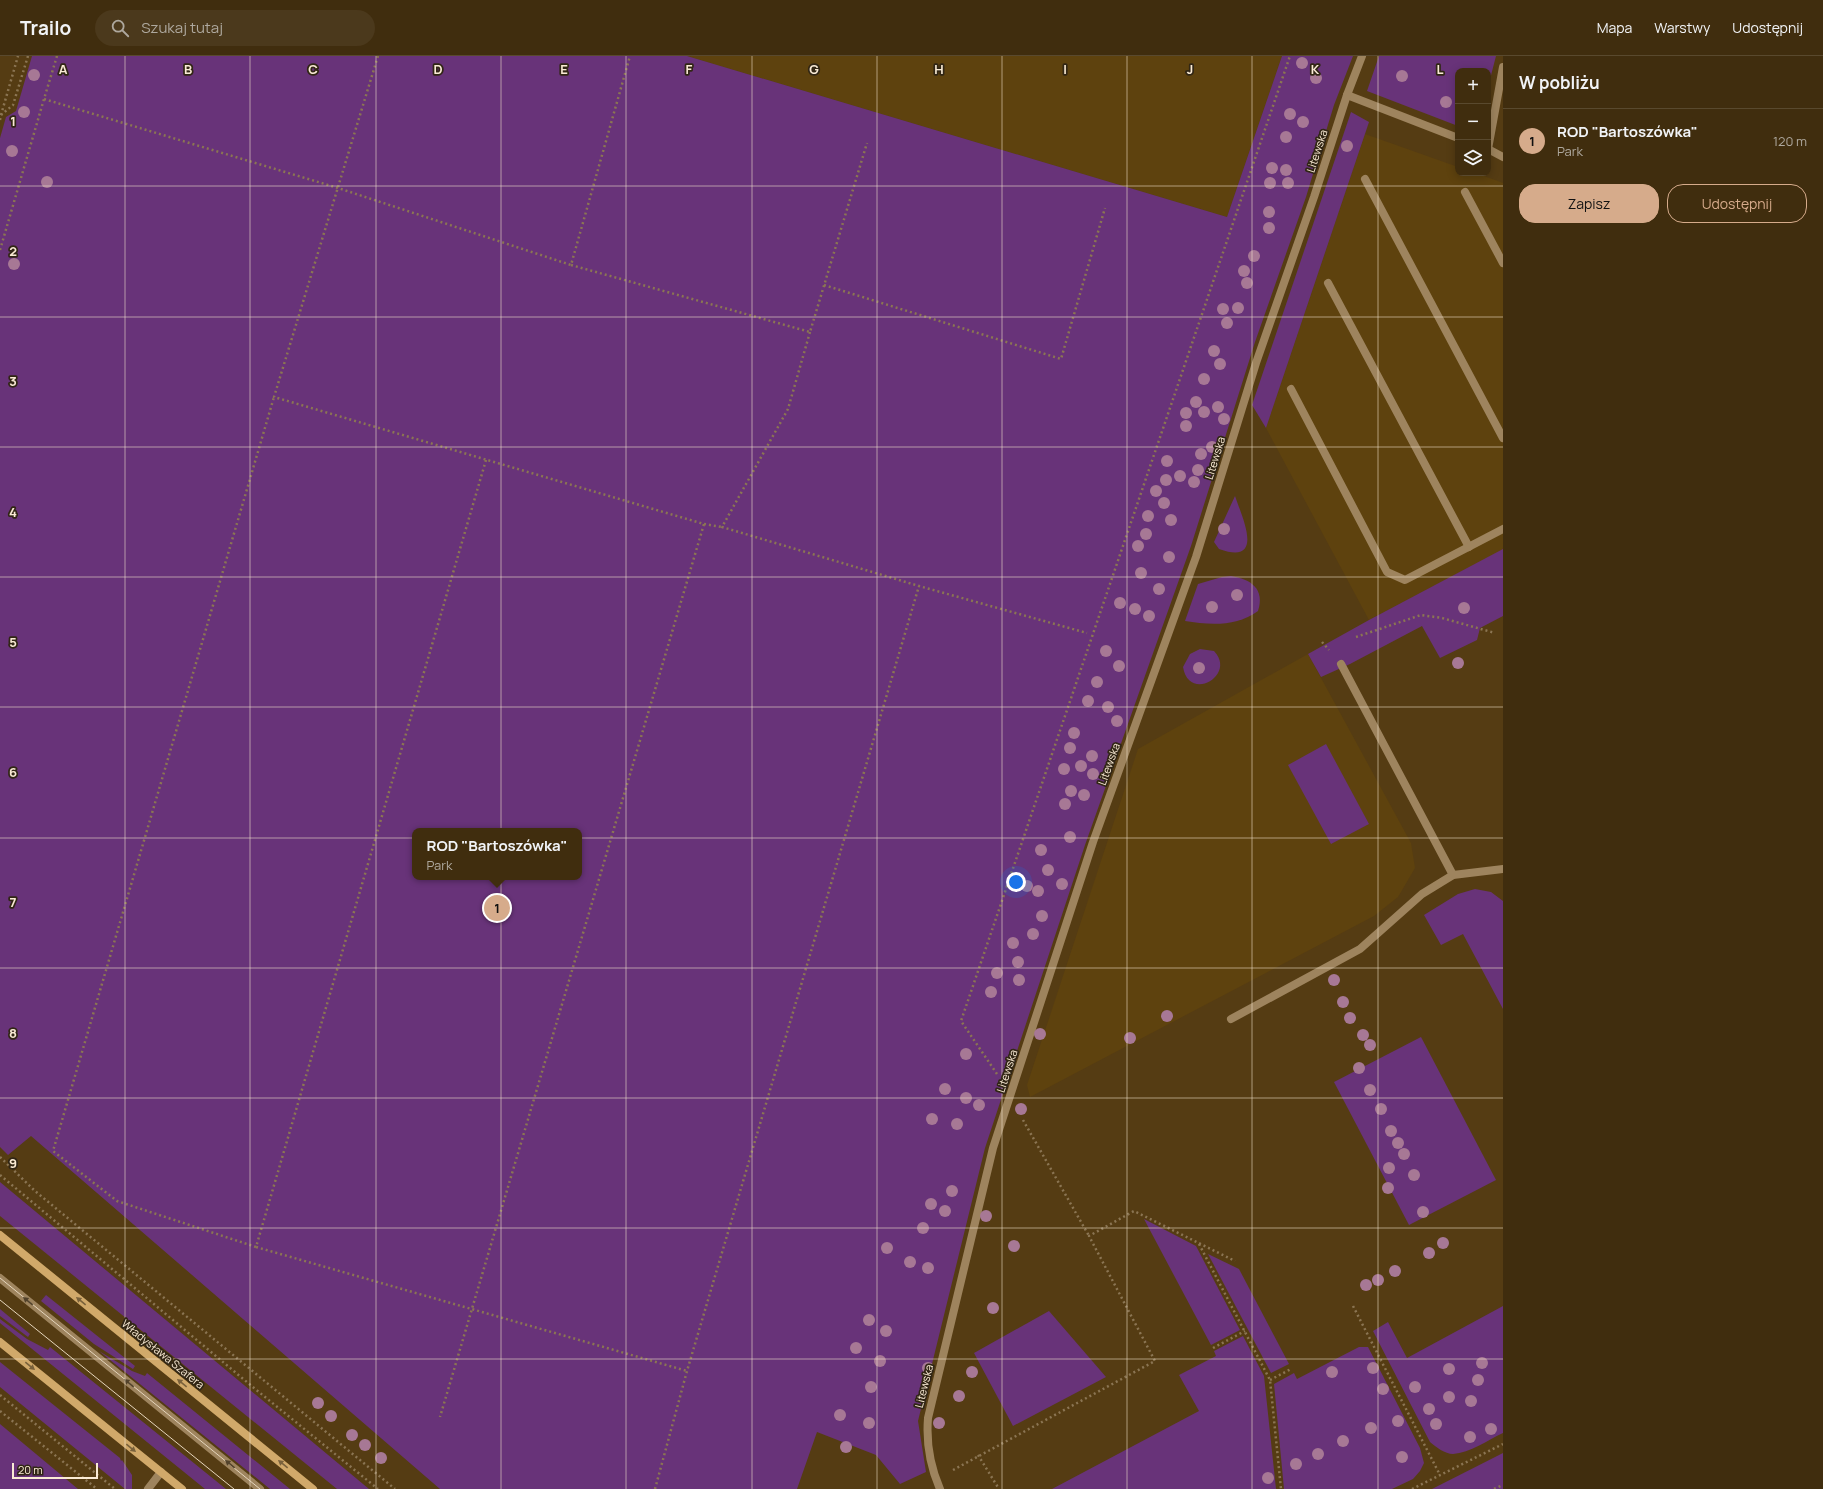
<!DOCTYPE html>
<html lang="pl">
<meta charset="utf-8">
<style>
:root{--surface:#402d0e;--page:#4b391c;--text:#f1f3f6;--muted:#aea89e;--line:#59492e;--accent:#d6ab8b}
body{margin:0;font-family:Manrope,sans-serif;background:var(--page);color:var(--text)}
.controls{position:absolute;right:12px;top:12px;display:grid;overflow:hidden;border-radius:8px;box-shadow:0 2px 10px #0003}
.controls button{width:36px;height:36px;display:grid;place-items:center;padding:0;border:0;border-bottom:1px solid var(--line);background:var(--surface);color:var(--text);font:20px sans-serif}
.scale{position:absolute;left:12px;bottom:10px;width:86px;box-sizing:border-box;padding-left:4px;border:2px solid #faebd5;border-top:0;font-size:11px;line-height:14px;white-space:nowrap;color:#faebd5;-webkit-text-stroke:3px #312615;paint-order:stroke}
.you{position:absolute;left:1016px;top:826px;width:14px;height:14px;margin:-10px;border:3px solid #fff;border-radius:50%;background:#1a73e8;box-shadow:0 0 0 6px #1a73e833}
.badge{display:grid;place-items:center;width:26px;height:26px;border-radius:50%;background:var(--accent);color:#111;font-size:13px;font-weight:700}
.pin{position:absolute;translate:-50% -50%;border:2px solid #fff;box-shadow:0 1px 4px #0006}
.popup{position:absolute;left:412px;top:772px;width:170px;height:52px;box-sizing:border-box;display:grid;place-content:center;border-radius:8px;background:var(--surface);filter:drop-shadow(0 1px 3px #0005);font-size:13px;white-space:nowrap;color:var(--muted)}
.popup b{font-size:15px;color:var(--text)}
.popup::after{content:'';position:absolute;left:50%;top:100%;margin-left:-8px;border:8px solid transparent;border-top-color:var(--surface)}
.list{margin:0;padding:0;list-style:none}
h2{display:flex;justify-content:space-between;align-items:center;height:52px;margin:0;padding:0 16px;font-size:17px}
h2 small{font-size:13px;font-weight:400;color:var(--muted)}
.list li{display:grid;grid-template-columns:26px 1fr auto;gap:12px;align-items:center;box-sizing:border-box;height:64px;padding:0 16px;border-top:1px solid var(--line)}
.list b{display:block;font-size:15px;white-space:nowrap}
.list p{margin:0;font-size:13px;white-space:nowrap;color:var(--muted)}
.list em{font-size:13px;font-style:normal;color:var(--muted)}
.actions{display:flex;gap:8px;padding:12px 16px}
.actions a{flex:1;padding:9px 0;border:1px solid var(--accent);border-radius:16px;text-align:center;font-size:14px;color:var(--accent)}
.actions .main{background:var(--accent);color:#111}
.icon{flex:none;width:22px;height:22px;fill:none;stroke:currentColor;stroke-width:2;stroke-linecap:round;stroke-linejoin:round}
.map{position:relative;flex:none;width:1503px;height:1433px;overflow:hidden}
header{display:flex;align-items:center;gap:24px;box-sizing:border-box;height:56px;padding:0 20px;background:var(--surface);border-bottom:1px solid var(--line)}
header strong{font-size:19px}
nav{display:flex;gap:22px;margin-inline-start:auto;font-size:14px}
.search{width:280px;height:36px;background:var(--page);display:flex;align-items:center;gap:10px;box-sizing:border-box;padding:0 14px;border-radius:22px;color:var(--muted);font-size:15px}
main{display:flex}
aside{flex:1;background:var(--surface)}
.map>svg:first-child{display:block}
.built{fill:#5e420e}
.green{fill:#683379;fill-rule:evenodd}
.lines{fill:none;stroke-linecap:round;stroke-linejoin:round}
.path{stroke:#8b7553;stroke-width:2.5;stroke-dasharray:2 3;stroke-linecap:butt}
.service{stroke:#9e845e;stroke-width:8}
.minor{stroke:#9e845e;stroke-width:8}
.secondary{stroke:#d1a96a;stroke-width:8}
.tram{stroke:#e6d6bd;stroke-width:1}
.tree{fill:#a77895}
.oneway{fill:#52422b}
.oneway2{fill:#79613b}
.grid{fill:none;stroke:#faebd5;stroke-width:1;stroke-opacity:0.55}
.labels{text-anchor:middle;stroke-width:3.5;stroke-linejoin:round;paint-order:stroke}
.street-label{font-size:11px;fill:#faebd5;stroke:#312615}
.grid-label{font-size:13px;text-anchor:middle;font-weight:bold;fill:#faebd5;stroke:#312615;stroke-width:3.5;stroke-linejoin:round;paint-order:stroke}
</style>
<header>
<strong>Trailo</strong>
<div class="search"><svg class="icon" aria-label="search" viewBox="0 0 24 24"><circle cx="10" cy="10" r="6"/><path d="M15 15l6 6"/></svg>Szukaj tutaj</div>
<nav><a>Mapa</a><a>Warstwy</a><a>Udostępnij</a></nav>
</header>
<main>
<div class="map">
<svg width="1503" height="1433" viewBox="0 0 1503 1433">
<rect width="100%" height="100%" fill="#553c13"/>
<g class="built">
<path d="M 687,0 L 1282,0 L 1227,161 Z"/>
<path d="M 1365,78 L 1458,111 L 1458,117 L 1476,117 L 1503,127 L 1503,494 L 1369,564 L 1266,372 Z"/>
<path d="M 1308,598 L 1411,787 L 1415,812 L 1398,841 L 1374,860 L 1030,1041 L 1027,1029 L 1138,693 Z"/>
</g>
<g class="green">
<path d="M 32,0 L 687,0 L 1227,161 L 1282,0 L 1353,0 L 1334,49 L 1306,141 L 1255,286 L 1191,490 L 1085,789 L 985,1092 L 918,1365 L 926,1416 L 900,1428 L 876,1399 L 817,1376 L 797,1433 L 440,1433 L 31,1080 L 8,1099 L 0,1091 L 0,82 L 6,61 L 16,55 ZM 415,775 L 579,775 L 579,821 L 415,821 Z"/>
<path d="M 1379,0 L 1496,0 L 1488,31 L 1488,15 L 1458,15 L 1458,70 L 1367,35 Z"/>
<path d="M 1351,56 L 1369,66 L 1266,372 L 1252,349 Z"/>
<path d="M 1235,440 C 1242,461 1266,510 1219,493 L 1214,486 Z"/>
<path d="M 1503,493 L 1503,560 L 1480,572 L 1477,584 L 1440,602 L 1422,570 L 1350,608 L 1321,621 L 1308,598 L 1369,564 Z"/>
<path d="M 1231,520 C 1251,523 1265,533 1258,555 C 1237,571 1209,569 1185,565 L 1198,528 L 1222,521 Z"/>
<path d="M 1200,593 L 1214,595 C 1237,619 1189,647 1183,611 L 1190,598 Z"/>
<path d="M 1326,688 L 1369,768 L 1331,788 L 1288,709 Z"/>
<path d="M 1475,833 L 1491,836 L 1503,845 L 1503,953 L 1463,878 L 1441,889 L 1424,859 L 1458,838 Z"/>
<path d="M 1421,981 L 1496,1124 L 1409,1169 L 1334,1026 Z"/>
<path d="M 0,1126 L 369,1433 L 337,1433 L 0,1160 Z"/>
<path d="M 1144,1163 L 1196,1190 L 1240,1274 L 1211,1289 Z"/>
<path d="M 1208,1198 L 1239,1213 L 1289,1308 L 1271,1317 Z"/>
<path d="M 46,1239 L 135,1310 L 133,1313 L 94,1288 L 41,1245 Z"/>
<path d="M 1503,1250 L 1503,1377 C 1488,1384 1470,1397 1453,1398 C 1445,1398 1436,1391 1430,1386 L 1373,1275 L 1388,1266 L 1407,1302 Z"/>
<path d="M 0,1253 L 30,1278 L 28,1281 L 0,1260 Z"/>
<path d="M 1049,1255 L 1106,1321 L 1013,1370 L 974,1297 Z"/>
<path d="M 0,1263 L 27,1283 L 48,1294 L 50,1291 L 226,1433 L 205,1433 L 0,1267 Z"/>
<path d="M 1243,1280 L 1264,1320 L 1276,1433 L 1052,1433 L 1199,1355 L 1179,1319 L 1216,1300 L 1214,1295 Z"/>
<path d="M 1359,1291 L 1368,1291 L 1420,1392 L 1424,1407 L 1420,1415 L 1413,1423 L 1392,1433 L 1284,1433 L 1274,1328 L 1294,1317 L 1297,1323 Z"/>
<path d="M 99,1295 L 132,1315 L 145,1320 L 147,1317 L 290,1433 L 270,1433 Z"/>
<path d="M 0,1306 L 120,1402 L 121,1405 L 122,1404 L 132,1419 L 132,1433 L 125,1433 L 0,1331 Z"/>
<path d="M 0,1368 L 78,1433 L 0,1433 Z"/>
<path d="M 1503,1397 L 1503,1433 L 1432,1433 Z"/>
</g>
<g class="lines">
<g class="path">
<path d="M 57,0 L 44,43 L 338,132 L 571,209 L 630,0"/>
<path d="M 378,0 L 274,341 L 704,468 L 440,1361"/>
<path d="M 1,59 L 18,0"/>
<path d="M 0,64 L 1,59 L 13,49 L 28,0"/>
<path d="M 0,194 L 44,43"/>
<path d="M 571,209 L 810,276 L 867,87"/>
<path d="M 824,229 L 1061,303 L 1105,152"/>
<path d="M 810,276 L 788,353 L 722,471 L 919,530 L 1087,577"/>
<path d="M 486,404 L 256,1191 L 687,1315"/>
<path d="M 704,468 L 722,471"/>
<path d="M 1356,581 L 1421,559 L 1442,562 L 1495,577"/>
<path d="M 1322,586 L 1329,594"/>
<path d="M 997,1018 L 961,965 L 1290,0"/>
<path d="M 1023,1064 L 1089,1180"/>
<path d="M 0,1101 L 35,1135 L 395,1433"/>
<path d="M 0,1119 L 254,1332 L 378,1433"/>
<path d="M 1199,1188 L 1270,1324 L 1281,1433"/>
<path d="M 256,1191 L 117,1145 L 53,1095 L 274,341"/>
<path d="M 1353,1250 L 1440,1419"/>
<path d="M 1213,1292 L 1245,1275"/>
<path d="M 1270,1324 L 1291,1313"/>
<path d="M 0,1339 L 115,1433"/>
<path d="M 0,1355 L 97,1433"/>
<path d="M 978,1399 L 999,1433"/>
<path d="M 953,1414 L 1155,1305 L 1089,1180 L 1134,1155 L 1235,1205"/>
<path d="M 655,1433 L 687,1315 L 919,530"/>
<path d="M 1412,1433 L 1503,1388"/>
<path d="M 1494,1433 L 1503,1429"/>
</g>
<g class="service">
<path d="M 1347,39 L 1458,82"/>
<path d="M 1488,93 L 1503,11"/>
<path d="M 1488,93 L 1503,101"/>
<path d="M 1365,123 L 1503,382"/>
<path d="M 1465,136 L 1503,207"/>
<path d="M 1328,227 L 1469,491"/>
<path d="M 1291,333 L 1387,516 L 1405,524 L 1503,473"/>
<path d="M 0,1222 L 260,1433"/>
<path d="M 148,1433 L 161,1416"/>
</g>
<g class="minor">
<path d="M 1341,608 L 1453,819"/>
<path d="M 1231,963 L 1360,893 L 1422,838 L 1453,819 L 1503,813"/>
<path d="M 940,1433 C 930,1410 926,1387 928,1362 L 993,1092 L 1093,786 L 1196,501 L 1256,307 L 1314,141 L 1347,39 L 1362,0"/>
</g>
<g class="secondary">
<path d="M 0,1179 L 313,1433"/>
<path d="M 0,1286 L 182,1433"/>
</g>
<g class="tram">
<path d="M 0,1222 L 260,1433"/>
<path d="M 0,1244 L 234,1433"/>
</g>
</g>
<g class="tree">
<circle cx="1302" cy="7" r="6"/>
<circle cx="34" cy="19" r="6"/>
<circle cx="1402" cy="20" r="6"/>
<circle cx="1316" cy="22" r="6"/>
<circle cx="1446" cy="46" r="6"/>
<circle cx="24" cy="56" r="6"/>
<circle cx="1290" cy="58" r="6"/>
<circle cx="1303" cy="66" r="6"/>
<circle cx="1286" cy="81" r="6"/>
<circle cx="1347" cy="90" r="6"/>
<circle cx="12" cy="95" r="6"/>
<circle cx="1272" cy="112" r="6"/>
<circle cx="1286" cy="114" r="6"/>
<circle cx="47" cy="126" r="6"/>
<circle cx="1270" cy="127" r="6"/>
<circle cx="1288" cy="127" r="6"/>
<circle cx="1269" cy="156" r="6"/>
<circle cx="1269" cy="172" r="6"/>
<circle cx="1254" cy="200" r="6"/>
<circle cx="14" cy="208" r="6"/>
<circle cx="1244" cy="215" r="6"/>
<circle cx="1247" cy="227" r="6"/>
<circle cx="1238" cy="252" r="6"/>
<circle cx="1223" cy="253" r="6"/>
<circle cx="1227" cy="267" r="6"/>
<circle cx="1214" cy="295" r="6"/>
<circle cx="1220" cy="308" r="6"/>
<circle cx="1204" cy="323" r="6"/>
<circle cx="1196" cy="346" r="6"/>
<circle cx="1218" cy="351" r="6"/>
<circle cx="1204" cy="356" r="6"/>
<circle cx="1186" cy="357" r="6"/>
<circle cx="1224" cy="363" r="6"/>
<circle cx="1186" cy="370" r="6"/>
<circle cx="1212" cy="391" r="6"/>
<circle cx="1201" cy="398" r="6"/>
<circle cx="1167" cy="405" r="6"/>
<circle cx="1198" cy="414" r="6"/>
<circle cx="1180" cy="420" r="6"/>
<circle cx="1166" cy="424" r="6"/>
<circle cx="1194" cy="426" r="6"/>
<circle cx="1156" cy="435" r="6"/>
<circle cx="1164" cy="447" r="6"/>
<circle cx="1148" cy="460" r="6"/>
<circle cx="1171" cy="464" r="6"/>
<circle cx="1224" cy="473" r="6"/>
<circle cx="1146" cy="478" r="6"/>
<circle cx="1138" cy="490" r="6"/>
<circle cx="1169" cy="501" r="6"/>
<circle cx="1141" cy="517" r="6"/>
<circle cx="1159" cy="533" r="6"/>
<circle cx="1237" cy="539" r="6"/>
<circle cx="1120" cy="547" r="6"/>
<circle cx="1212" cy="551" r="6"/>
<circle cx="1464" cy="552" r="6"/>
<circle cx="1135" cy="553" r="6"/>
<circle cx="1149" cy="560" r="6"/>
<circle cx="1106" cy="595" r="6"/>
<circle cx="1458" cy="607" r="6"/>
<circle cx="1119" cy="610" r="6"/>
<circle cx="1199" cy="612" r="6"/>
<circle cx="1097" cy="626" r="6"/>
<circle cx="1088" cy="645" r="6"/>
<circle cx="1108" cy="651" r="6"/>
<circle cx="1117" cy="665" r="6"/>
<circle cx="1074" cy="677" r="6"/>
<circle cx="1070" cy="692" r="6"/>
<circle cx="1092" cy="700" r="6"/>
<circle cx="1081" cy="710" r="6"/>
<circle cx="1064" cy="713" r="6"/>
<circle cx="1093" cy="718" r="6"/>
<circle cx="1071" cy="735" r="6"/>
<circle cx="1084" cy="739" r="6"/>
<circle cx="1065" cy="748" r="6"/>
<circle cx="1070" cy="781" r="6"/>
<circle cx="1041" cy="794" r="6"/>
<circle cx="1048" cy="814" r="6"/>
<circle cx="1062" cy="828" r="6"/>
<circle cx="1027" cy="830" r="6"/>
<circle cx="1038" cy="835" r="6"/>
<circle cx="1042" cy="860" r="6"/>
<circle cx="1033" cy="878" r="6"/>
<circle cx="1013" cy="887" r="6"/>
<circle cx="1018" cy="906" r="6"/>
<circle cx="997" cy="917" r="6"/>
<circle cx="1019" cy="924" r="6"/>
<circle cx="1334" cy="924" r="6"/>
<circle cx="991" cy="936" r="6"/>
<circle cx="1343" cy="946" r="6"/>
<circle cx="1167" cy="960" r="6"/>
<circle cx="1350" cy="962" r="6"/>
<circle cx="1040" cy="978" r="6"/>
<circle cx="1363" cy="979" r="6"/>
<circle cx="1130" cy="982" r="6"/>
<circle cx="1370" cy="989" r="6"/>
<circle cx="966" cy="998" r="6"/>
<circle cx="1359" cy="1012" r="6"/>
<circle cx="945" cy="1033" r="6"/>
<circle cx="1370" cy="1034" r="6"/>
<circle cx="966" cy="1042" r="6"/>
<circle cx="979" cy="1049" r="6"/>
<circle cx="1021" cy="1053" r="6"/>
<circle cx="1381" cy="1053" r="6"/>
<circle cx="932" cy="1063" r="6"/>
<circle cx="957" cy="1068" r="6"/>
<circle cx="1391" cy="1075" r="6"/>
<circle cx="1398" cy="1087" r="6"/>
<circle cx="1404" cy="1098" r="6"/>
<circle cx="1389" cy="1112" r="6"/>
<circle cx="1414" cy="1119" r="6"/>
<circle cx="1388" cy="1132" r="6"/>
<circle cx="952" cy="1135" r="6"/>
<circle cx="931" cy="1148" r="6"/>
<circle cx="945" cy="1155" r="6"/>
<circle cx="1423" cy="1156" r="6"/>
<circle cx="986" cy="1160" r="6"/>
<circle cx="923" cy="1172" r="6"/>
<circle cx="1443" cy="1187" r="6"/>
<circle cx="1014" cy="1190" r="6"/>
<circle cx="887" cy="1192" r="6"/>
<circle cx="1429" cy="1197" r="6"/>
<circle cx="910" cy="1206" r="6"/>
<circle cx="928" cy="1212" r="6"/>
<circle cx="1395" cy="1215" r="6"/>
<circle cx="1378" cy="1224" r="6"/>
<circle cx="1366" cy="1229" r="6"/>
<circle cx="993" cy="1252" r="6"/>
<circle cx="869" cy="1264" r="6"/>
<circle cx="886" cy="1275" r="6"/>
<circle cx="856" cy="1292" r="6"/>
<circle cx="880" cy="1305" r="6"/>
<circle cx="1482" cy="1307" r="6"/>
<circle cx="928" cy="1312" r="6"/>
<circle cx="1373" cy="1312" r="6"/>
<circle cx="1449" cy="1313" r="6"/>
<circle cx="972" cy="1316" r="6"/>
<circle cx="1332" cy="1316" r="6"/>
<circle cx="1478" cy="1324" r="6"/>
<circle cx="871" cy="1331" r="6"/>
<circle cx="1415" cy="1331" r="6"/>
<circle cx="1383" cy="1333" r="6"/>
<circle cx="959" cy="1340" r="6"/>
<circle cx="1449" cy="1341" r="6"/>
<circle cx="1471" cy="1345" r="6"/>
<circle cx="318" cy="1347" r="6"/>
<circle cx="1429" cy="1353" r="6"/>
<circle cx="840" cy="1359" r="6"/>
<circle cx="331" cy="1360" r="6"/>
<circle cx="1398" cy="1365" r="6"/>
<circle cx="869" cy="1367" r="6"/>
<circle cx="939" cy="1367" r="6"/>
<circle cx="1436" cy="1368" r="6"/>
<circle cx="1371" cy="1372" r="6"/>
<circle cx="1491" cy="1373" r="6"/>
<circle cx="352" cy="1379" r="6"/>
<circle cx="1470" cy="1381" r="6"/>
<circle cx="1343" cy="1385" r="6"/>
<circle cx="365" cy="1389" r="6"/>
<circle cx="846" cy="1391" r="6"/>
<circle cx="1318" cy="1398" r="6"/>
<circle cx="1402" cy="1401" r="6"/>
<circle cx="381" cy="1402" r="6"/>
<circle cx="1296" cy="1408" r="6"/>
<circle cx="1268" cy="1422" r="6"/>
</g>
<defs><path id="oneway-solid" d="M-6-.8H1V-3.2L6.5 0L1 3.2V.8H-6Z"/></defs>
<g class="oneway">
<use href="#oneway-solid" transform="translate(28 1245) rotate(-141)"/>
<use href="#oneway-solid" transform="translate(129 1327) rotate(-141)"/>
<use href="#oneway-solid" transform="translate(230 1408) rotate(-141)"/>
</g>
<g class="oneway2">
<use href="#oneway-solid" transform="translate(81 1245) rotate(-141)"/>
<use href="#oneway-solid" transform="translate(30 1310) rotate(39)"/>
<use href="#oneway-solid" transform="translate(182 1327) rotate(-141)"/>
<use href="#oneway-solid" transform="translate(131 1392) rotate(39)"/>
<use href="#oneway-solid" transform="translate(283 1408) rotate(-141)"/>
</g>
<path class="grid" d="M 125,0 L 125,1433M 250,0 L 250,1433M 376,0 L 376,1433M 501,0 L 501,1433M 626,0 L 626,1433M 752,0 L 752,1433M 877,0 L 877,1433M 1002,0 L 1002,1433M 1127,0 L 1127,1433M 1252,0 L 1252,1433M 1378,0 L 1378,1433M 0,130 L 1503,130M 0,261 L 1503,261M 0,391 L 1503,391M 0,521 L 1503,521M 0,651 L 1503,651M 0,782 L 1503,782M 0,912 L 1503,912M 0,1042 L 1503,1042M 0,1172 L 1503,1172M 0,1303 L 1503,1303"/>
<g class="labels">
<g class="street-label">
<text transform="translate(1317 95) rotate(-72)" y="4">Litewska</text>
<text transform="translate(1215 402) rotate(-73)" y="4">Litewska</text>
<text transform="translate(1109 708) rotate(-70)" y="4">Litewska</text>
<text transform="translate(1007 1015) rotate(-72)" y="4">Litewska</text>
<text transform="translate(163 1298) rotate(39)" y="4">Władysława Szafera</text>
<text transform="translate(924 1330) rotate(-76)" y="4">Litewska</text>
</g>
</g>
<g class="grid-label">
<text x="63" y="18">A</text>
<text x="188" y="18">B</text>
<text x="313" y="18">C</text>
<text x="438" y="18">D</text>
<text x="564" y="18">E</text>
<text x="689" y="18">F</text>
<text x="814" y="18">G</text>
<text x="939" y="18">H</text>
<text x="1065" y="18">I</text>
<text x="1190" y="18">J</text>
<text x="1315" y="18">K</text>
<text x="1440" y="18">L</text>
<text x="13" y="70">1</text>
<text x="13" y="200">2</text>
<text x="13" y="330">3</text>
<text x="13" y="461">4</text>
<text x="13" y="591">5</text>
<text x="13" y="721">6</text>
<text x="13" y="851">7</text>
<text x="13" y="982">8</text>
<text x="13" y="1112">9</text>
</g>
</svg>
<div class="controls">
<button>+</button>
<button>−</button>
<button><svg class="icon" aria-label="layers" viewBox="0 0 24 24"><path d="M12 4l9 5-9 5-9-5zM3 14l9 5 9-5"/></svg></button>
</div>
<div class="scale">20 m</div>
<div class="you"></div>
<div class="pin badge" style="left:497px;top:852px">1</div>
<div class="popup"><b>ROD &quot;Bartoszówka&quot;</b>Park</div>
</div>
<aside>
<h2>W pobliżu<small></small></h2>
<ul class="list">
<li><span class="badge">1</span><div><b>ROD &quot;Bartoszówka&quot;</b><p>Park</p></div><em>120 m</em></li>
</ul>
<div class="actions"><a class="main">Zapisz</a><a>Udostępnij</a></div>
</aside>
</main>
